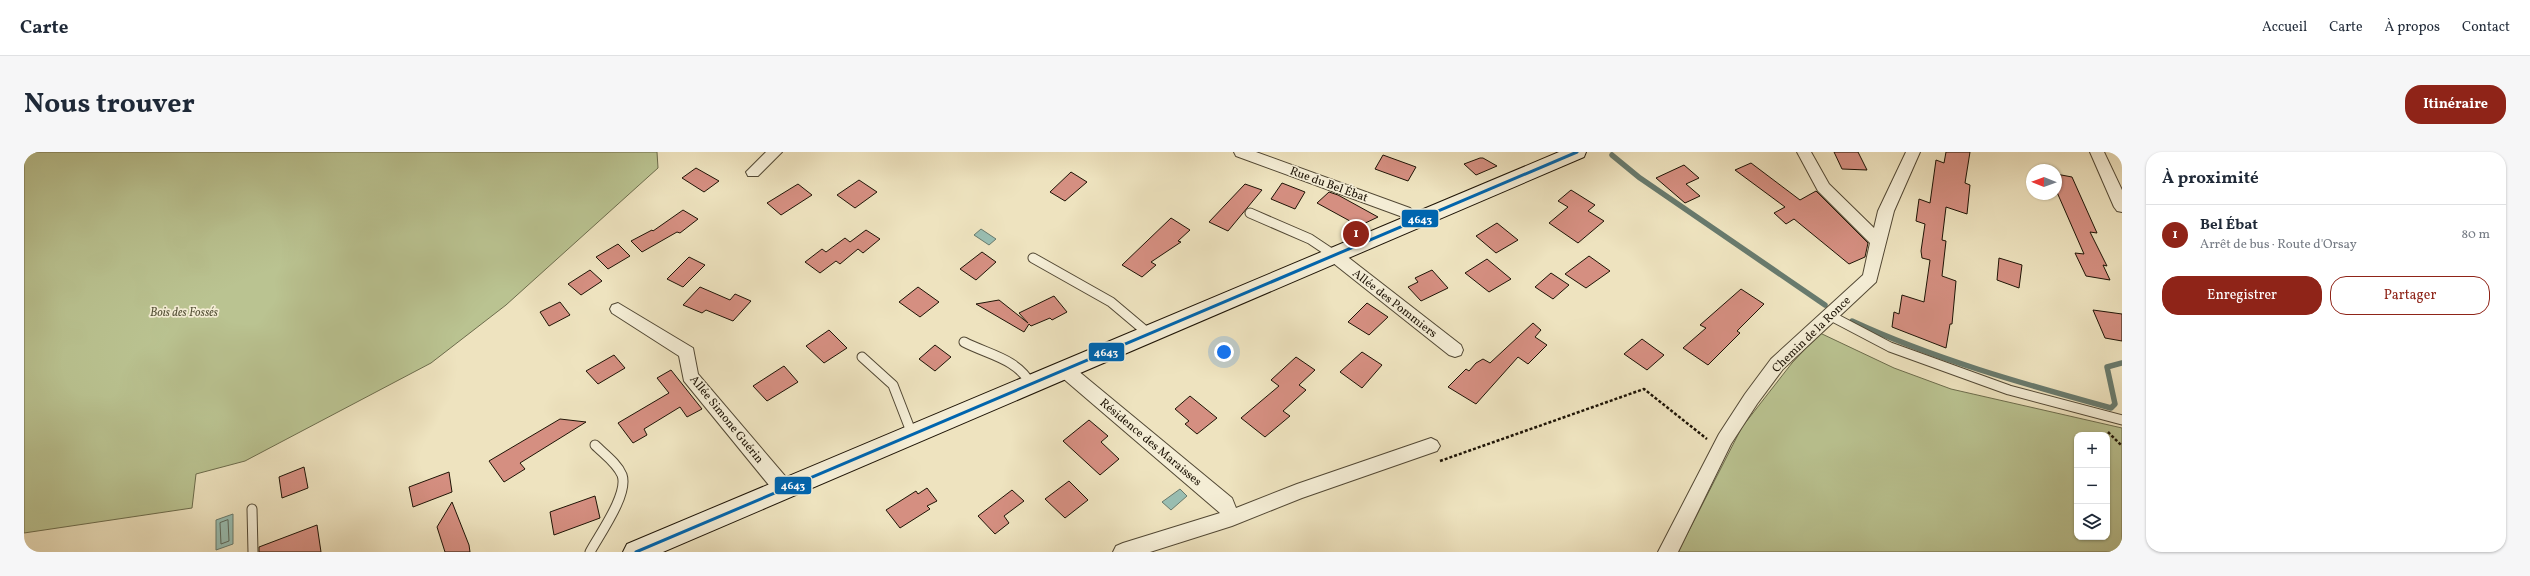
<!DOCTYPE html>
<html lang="fr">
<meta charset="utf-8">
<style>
:root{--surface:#fff;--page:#f6f6f7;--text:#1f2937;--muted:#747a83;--line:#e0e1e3;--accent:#8f2418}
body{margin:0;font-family:Vollkorn,serif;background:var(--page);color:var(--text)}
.controls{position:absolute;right:12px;bottom:12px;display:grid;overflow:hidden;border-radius:8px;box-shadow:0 1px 3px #0004}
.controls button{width:36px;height:36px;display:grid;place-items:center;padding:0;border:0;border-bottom:1px solid var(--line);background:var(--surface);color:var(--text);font:20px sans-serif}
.compass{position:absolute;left:2002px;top:12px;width:36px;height:36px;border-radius:50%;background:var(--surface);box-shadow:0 1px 3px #0004;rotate:271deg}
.you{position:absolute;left:1200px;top:200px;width:14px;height:14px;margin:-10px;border:3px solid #fff;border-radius:50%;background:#1a73e8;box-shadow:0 0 0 6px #1a73e833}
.badge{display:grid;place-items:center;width:26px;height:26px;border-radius:50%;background:var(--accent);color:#fff;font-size:13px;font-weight:700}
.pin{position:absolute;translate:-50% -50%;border:2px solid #fff;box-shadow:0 1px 4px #0006}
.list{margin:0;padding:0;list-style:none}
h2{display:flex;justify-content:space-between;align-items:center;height:52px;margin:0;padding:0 16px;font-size:17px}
h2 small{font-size:13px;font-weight:400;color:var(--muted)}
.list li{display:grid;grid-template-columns:26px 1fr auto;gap:12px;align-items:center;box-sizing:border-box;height:60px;padding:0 16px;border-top:1px solid var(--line)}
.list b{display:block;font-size:15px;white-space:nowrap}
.list p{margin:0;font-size:13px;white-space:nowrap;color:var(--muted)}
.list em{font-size:13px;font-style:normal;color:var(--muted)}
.actions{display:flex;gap:8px;padding:12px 16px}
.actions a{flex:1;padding:9px 0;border:1px solid var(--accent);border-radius:16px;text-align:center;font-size:14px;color:var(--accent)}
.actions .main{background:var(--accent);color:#fff}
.icon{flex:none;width:22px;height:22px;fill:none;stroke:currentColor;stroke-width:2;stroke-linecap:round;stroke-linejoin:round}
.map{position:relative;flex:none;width:2098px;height:400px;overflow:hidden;border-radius:16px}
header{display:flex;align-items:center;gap:24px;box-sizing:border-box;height:56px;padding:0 20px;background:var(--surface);border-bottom:1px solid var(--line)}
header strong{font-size:19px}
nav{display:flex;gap:22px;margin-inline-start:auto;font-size:14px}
.intro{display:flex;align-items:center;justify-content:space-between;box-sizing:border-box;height:96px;padding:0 24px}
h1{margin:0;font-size:28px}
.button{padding:10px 18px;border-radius:16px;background:var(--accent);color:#fff;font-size:14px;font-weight:700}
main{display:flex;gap:24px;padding:0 24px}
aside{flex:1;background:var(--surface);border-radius:16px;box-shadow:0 1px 3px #0004}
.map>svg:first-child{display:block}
.green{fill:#bac391;stroke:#6c6c4c;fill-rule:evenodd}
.water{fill:#99beb2;stroke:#687a6d}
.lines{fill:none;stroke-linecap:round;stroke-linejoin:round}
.shore{stroke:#5c695c;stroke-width:1}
.stream{stroke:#687a6d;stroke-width:5.5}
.building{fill:#d58f81;stroke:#1e1406}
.service-casing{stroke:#524834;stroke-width:11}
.minor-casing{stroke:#524834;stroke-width:2}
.secondary-casing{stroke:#1e1406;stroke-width:2}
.path{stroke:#1e1406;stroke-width:2.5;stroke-dasharray:3 2;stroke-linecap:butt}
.service{stroke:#f4edd5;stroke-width:9}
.minor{fill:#f4edd5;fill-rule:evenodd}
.secondary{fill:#f4edd5;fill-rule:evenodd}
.bus-1-casing{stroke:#f4edd5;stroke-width:6}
.bus-1{stroke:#0065ae;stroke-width:3}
.labels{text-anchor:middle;stroke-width:3.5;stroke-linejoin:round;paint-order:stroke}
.street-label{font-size:12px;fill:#1e1406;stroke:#f4edd5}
.park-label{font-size:12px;font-style:italic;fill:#555137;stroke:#f4edd5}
.line-badge{stroke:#f4edd5;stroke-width:1.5}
.badge-label{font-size:11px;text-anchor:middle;font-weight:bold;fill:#fff}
</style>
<header>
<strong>Carte</strong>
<nav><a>Accueil</a><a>Carte</a><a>À propos</a><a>Contact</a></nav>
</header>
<div class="intro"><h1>Nous trouver</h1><a class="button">Itinéraire</a></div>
<main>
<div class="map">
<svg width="2098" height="400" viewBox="0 0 2098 400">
<rect width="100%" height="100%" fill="#eee3bf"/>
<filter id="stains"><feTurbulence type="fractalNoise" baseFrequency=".005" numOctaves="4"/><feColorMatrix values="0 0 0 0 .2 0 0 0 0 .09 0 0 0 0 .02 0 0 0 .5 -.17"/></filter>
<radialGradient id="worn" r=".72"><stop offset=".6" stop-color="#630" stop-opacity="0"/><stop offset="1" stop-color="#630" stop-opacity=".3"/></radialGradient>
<g class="green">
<path d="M 0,0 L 633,0 L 634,16 L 482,153 L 407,211 L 221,309 L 172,322 L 168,356 L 0,381 Z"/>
<path d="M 1796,181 L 1870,216 L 1927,237 L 2098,276 L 2098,400 L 1654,400 L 1718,275 L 1768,211 ZM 2053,283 L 2083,283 L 2083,385 L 2053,385 Z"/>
</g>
<g class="water">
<path d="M 957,77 L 972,87 L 965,93 L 950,83 Z"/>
<path d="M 1156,337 L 1163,344 L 1147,358 L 1138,350 Z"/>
<path d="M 209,362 L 209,392 L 192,398 L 192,368 Z"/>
</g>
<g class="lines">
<path class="shore" d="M 204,368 L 205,389 L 197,392 L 196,371 Z"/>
<g class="stream">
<path d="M 1588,3 L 1616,26 L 1801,153"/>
<path d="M 1828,169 C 1910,207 2000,232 2087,256 L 2091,252 L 2083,215 L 2098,211"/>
</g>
</g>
<g class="building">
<path d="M 1810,0 L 1834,0 L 1843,18 L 1818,17 Z"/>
<path d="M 1922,0 L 1946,0 L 1941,31 L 1946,33 L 1943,62 L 1922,55 L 1918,88 L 1922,89 L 1918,124 L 1932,129 L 1928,172 L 1926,172 L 1922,196 L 1868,175 L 1870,160 L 1875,162 L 1878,143 L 1900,150 L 1906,108 L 1898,106 L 1897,99 L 1901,72 L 1892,69 L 1895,47 L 1906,51 L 1912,8 L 1920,11 Z"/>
<path d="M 1359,3 L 1392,15 L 1384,29 L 1351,17 Z"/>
<path d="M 1456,6 L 1459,6 L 1473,14 L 1452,23 L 1440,12 Z"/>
<path d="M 1727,11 L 1776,48 L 1792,39 L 1844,91 L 1841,105 L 1825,112 L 1770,67 L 1762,72 L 1750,61 L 1761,55 L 1711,18 Z"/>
<path d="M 1660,13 L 1675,26 L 1662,32 L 1676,44 L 1661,51 L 1632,26 Z"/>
<path d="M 672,16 L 695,29 L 680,40 L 658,26 Z"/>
<path d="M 1047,20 L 1063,30 L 1041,49 L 1026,40 Z"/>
<path d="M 2032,22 L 2048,25 L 2073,81 L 2066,80 L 2083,114 L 2079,113 L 2086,128 L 2062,124 L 2051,101 L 2060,102 L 2032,38 Z"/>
<path d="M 835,28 L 853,40 L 831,56 L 813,43 Z"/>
<path d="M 1258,31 L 1281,40 L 1271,57 L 1247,47 Z"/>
<path d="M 774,32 L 788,43 L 757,63 L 743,51 Z"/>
<path d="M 1221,32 L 1238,38 L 1204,79 L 1185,70 Z"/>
<path d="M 1547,38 L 1571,53 L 1564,59 L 1580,69 L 1554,91 L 1525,71 L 1544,55 L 1534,49 Z"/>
<path d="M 1305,40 L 1314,43 L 1354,65 L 1335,74 L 1293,51 Z"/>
<path d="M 659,58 L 674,67 L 656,81 L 653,80 L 618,100 L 607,89 L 628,78 L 629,79 Z"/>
<path d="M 1147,66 L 1166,78 L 1154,89 L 1157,90 L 1127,110 L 1132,113 L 1118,125 L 1098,113 Z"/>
<path d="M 1473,71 L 1494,88 L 1472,101 L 1452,84 Z"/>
<path d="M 842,78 L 856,87 L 839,101 L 834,97 L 816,112 L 812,109 L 796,121 L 781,110 L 798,97 L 802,100 L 821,86 L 826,90 Z"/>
<path d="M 594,92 L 606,104 L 584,117 L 572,105 Z"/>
<path d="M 958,100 L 972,110 L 952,128 L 936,117 Z"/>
<path d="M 1565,104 L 1586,119 L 1562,136 L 1541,122 Z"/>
<path d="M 665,105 L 681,113 L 659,135 L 643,127 Z"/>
<path d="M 1975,106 L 1998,113 L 1995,136 L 1973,128 Z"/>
<path d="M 1463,107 L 1487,127 L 1465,140 L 1441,121 Z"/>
<path d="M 566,118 L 578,129 L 557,143 L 544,132 Z"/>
<path d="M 1408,118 L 1424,136 L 1397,149 L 1384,135 L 1394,130 L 1391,126 Z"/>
<path d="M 1527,121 L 1545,133 L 1529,147 L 1511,135 Z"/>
<path d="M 676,135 L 706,148 L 711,142 L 727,149 L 709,169 L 682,158 L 678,161 L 659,153 Z"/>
<path d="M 894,135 L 915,150 L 896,165 L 875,150 Z"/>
<path d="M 1717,137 L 1740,152 L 1713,179 L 1716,181 L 1684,213 L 1659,196 L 1682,176 L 1676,173 Z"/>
<path d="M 1030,144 L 1043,160 L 1028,168 L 1026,166 L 1007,174 L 1005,172 L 1000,180 L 952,152 L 975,148 L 1004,171 L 995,161 Z"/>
<path d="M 536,150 L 546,163 L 525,174 L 516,160 Z"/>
<path d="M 1343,151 L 1364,165 L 1345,183 L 1324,170 Z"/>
<path d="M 2069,158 L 2098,162 L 2098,189 L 2081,186 Z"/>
<path d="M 1509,171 L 1517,178 L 1511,185 L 1523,193 L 1504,212 L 1494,205 L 1452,252 L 1424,235 L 1442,217 L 1445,219 L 1452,211 L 1459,207 L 1466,211 Z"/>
<path d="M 805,178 L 823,196 L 800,211 L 782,194 Z"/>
<path d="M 1618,187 L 1640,203 L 1623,218 L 1600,202 Z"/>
<path d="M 911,193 L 927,205 L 911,219 L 895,207 Z"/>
<path d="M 1338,200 L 1358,213 L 1338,236 L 1316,220 Z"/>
<path d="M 590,203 L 601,216 L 574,232 L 562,219 Z"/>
<path d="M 1272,205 L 1291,218 L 1275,233 L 1282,238 L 1259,259 L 1266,264 L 1241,285 L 1217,266 L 1255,234 L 1247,228 Z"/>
<path d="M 760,214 L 774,230 L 743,249 L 729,234 Z"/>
<path d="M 647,218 L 678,257 L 663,265 L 656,255 L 620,277 L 623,283 L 609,291 L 594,271 L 645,241 L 633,226 Z"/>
<path d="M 1166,244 L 1193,266 L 1173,282 L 1161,272 L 1165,269 L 1151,257 Z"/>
<path d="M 536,267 L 562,270 L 496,311 L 501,317 L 480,330 L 465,309 Z"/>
<path d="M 1065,268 L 1084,284 L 1077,290 L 1095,307 L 1076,323 L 1039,289 Z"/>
<path d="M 280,315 L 284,336 L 258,346 L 255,325 Z"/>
<path d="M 425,320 L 428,340 L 389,355 L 385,335 Z"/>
<path d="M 1045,329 L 1064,348 L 1041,366 L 1021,347 Z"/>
<path d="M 903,336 L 913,349 L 903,354 L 906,357 L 876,376 L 862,358 L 892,339 L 894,342 Z"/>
<path d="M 988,338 L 1000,349 L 980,364 L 985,371 L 971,382 L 954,364 Z"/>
<path d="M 571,344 L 576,366 L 530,383 L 526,360 Z"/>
<path d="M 428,350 L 445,393 L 446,400 L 421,400 L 413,375 Z"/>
<path d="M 293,373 L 297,400 L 235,400 L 235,395 Z"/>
</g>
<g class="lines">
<g class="service-casing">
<g id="service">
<path d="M 1226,61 L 1286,87 L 1310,103"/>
<path d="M 1009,106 L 1087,150 L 1125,182"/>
<path d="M 1807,164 L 1866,195 L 1985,238 L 2098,268"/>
<path d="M 940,190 C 965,203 992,206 1007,232"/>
<path d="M 838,205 L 869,233 L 888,282"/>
<path d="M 228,357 L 229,400"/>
<path d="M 566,400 C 575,383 605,342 598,323 C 593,311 580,302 571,293"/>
</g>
</g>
<g class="minor-casing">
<g id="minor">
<path d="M 742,0 L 758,0 L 734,24 L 724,24 L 722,20 Z"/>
<path d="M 1210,0 L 1232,0 L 1386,56 L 1399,68 L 1396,72 L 1386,72 L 1376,64 L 1212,4 Z"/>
<path d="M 1773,0 L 1787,0 L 1805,32 L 1850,76 L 1854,59 L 1882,0 L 1896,0 L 1870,59 L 1852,130 L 1759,217 L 1733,252 L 1707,292 L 1654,400 L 1634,400 L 1695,282 L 1721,242 L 1747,207 L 1839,123 L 1846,91 L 1794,39 Z"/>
<path d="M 2066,0 L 2080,0 L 2098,38 L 2098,60 L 2093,59 L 2090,55 Z"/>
<path d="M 1310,97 L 1316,99 L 1437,193 L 1439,198 L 1437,203 L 1431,205 L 1425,203 L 1304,107 L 1302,103 L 1304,99 Z"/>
<path d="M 594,151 L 669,196 L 674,222 L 767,331 L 769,337 L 767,343 L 760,345 L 753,343 L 660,229 L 655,204 L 588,161 L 586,157 L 588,153 Z"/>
<path d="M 1041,211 L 1047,213 L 1208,346 L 1212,356 L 1273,332 L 1407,286 L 1413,289 L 1416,294 L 1413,299 L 1278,346 L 1208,374 L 1126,400 L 1089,400 L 1092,394 L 1099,391 L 1196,361 L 1035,223 L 1032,218 L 1035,213 Z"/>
</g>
</g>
<g class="secondary-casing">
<path id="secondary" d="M 1535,0 L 1562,0 L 1560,5 L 639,400 L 599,400 L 603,392 Z"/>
</g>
<g class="path">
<path d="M 2084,280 L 2098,294"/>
<path d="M 1416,309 L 1620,237 L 1683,287"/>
</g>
<use href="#service" class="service"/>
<use href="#minor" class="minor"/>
<use href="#secondary" class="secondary"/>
<g class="bus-1-casing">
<path id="bus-1" d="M 612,400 L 1553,0"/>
</g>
<use href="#bus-1" class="bus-1"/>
</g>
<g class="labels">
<g class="street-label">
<text transform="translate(1305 32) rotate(20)" y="4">Rue du Bel Ébat</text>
<text transform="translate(1371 151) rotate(38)" y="4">Allée des Pommiers</text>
<text transform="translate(1787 182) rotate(-44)" y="4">Chemin de la Ronce</text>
<text transform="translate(703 267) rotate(51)" y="4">Allée Simone Guérin</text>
<text transform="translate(1127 290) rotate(40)" y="4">Résidence des Maraisses</text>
</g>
<g class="park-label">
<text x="160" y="164">Bois des Fossés</text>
</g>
</g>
<g class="line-badge">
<rect x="1377" y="57" width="38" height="19" rx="4" fill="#0065ae"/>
<rect x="1064" y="190" width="37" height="20" rx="4" fill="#0065ae"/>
<rect x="750" y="324" width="38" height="19" rx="4" fill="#0065ae"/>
</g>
<g class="badge-label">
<text x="1396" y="71">4643</text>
<text x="1082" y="204">4643</text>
<text x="769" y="337">4643</text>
</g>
<rect width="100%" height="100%" filter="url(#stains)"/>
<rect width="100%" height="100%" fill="url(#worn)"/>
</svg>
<div class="controls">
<button>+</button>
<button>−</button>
<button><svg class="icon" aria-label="layers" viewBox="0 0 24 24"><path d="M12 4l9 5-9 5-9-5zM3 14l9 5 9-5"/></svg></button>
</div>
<svg class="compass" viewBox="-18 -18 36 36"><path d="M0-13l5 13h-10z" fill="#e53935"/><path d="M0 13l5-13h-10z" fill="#747a83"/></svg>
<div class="you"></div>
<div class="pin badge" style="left:1332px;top:82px">1</div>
</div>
<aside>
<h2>À proximité<small></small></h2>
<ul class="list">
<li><span class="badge">1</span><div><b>Bel Ébat</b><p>Arrêt de bus · Route d'Orsay</p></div><em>80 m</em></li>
</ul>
<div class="actions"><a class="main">Enregistrer</a><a>Partager</a></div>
</aside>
</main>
